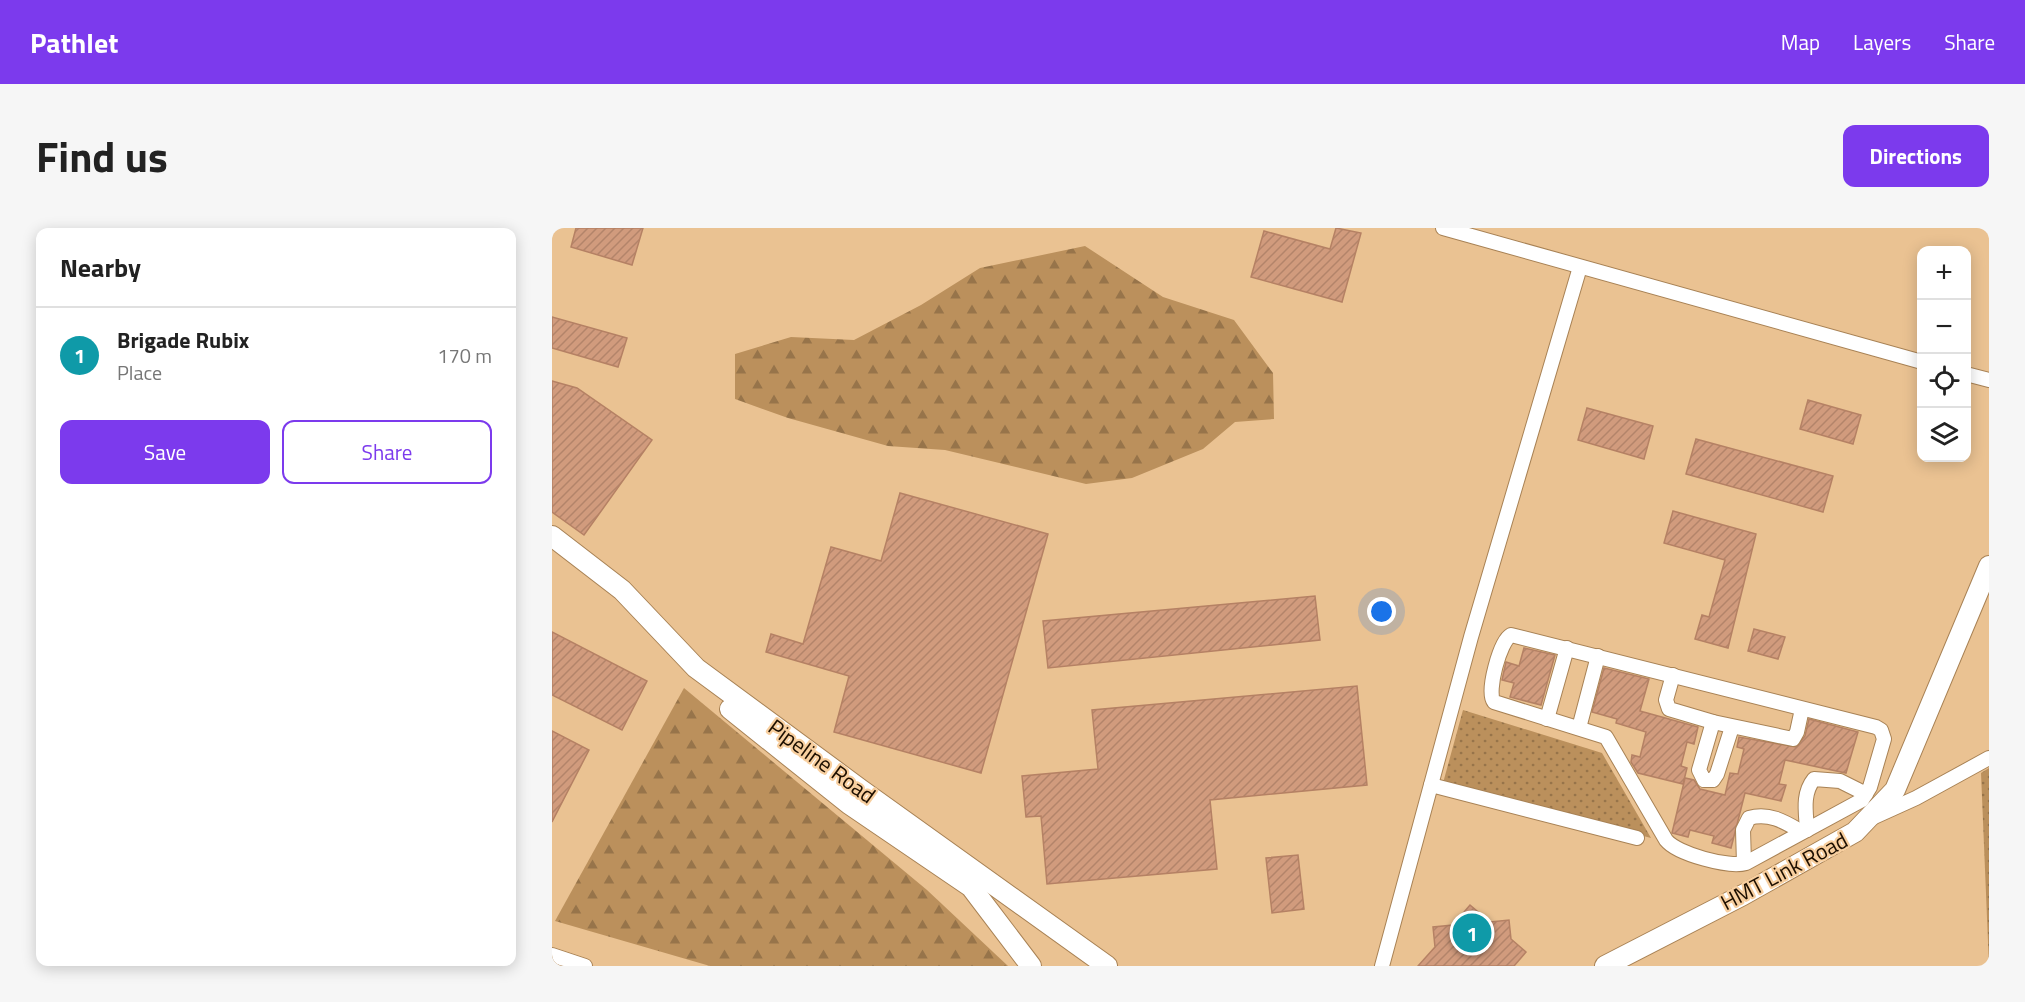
<!DOCTYPE html>
<meta charset="utf-8">
<style>
:root{--surface:#fff;--page:#f6f6f6;--text:#222;--muted:#767676;--line:#e0e0e0;--accent:#7c3aed}
body{margin:0;font-family:"Titillium Web",sans-serif;background:var(--page);color:var(--text)}
.controls{position:absolute;right:18px;top:18px;display:grid;overflow:hidden;border-radius:12px;box-shadow:0 3px 15px #0003}
.controls button{width:54px;height:54px;display:grid;place-items:center;padding:0;border:0;border-bottom:2px solid var(--line);background:var(--surface);color:var(--text);font:30px sans-serif}
.you{position:absolute;left:830px;top:384px;width:21px;height:21px;margin:-15px;border:4px solid #fff;border-radius:50%;background:#1a73e8;box-shadow:0 0 0 9px #1a73e833}
.badge{display:grid;place-items:center;width:39px;height:39px;border-radius:50%;background:var(--accent);color:#fff;font-size:20px;font-weight:700}
.pin{position:absolute;translate:-50% -50%;border:3px solid #fff;box-shadow:0 2px 6px #0006}
.list{margin:0;padding:0;list-style:none}
h2{display:flex;justify-content:space-between;align-items:center;height:78px;margin:0;padding:0 24px;font-size:26px}
h2 small{font-size:20px;font-weight:400;color:var(--muted)}
.list li{display:grid;grid-template-columns:39px 1fr auto;gap:18px;align-items:center;box-sizing:border-box;height:96px;padding:0 24px;border-top:2px solid var(--line)}
.list b{display:block;font-size:22px;white-space:nowrap}
.list p{margin:0;font-size:20px;white-space:nowrap;color:var(--muted)}
.list em{font-size:20px;font-style:normal;color:var(--muted)}
.actions{display:flex;gap:12px;padding:18px 24px}
.actions a{flex:1;padding:14px 0;border:2px solid var(--accent);border-radius:12px;text-align:center;font-size:21px;color:var(--accent)}
.actions .main{background:var(--accent);color:#fff}
.icon{flex:none;width:33px;height:33px;fill:none;stroke:currentColor;stroke-width:2;stroke-linecap:round;stroke-linejoin:round}
.map{position:relative;flex:none;width:1437px;height:738px;overflow:hidden;border-radius:12px}
header{display:flex;align-items:center;gap:36px;box-sizing:border-box;height:84px;padding:0 30px;background:var(--accent);color:#fff}
header strong{font-size:28px}
nav{display:flex;gap:33px;margin-inline-start:auto;font-size:21px}
.intro{display:flex;align-items:center;justify-content:space-between;box-sizing:border-box;height:144px;padding:0 36px}
h1{margin:0;font-size:42px}
.button{padding:15px 27px;border-radius:12px;background:var(--accent);color:#fff;font-size:21px;font-weight:700}
main{display:flex;gap:36px;padding:0 36px}
aside{flex:1;background:var(--surface);border-radius:12px;box-shadow:0 3px 15px #0003}
.map>svg:first-child{display:block}
.grass{fill:url(#grass-dots)}
.forest{fill:url(#forest-firs)}
.building{fill:url(#building-hatch);stroke:#b58164;stroke-width:1.5}
.lines{fill:none;stroke-linecap:round;stroke-linejoin:round}
.street-casing{stroke:#a88255;stroke-width:16}
.secondary-casing{stroke:#a88255;stroke-width:22}
.street{stroke:#fff;stroke-width:14}
.secondary{stroke:#fff;stroke-width:20}
.labels{text-anchor:middle;stroke-width:4.5;stroke-linejoin:round;paint-order:stroke}
.street-label{font-size:22px;fill:#1d0f00;stroke:#f8cf9f}
</style>
<header>
<strong>Pathlet</strong>
<nav><a>Map</a><a>Layers</a><a>Share</a></nav>
</header>
<div class="intro"><h1>Find us</h1><a class="button">Directions</a></div>
<main>
<aside>
<h2>Nearby<small></small></h2>
<ul class="list">
<li><span class="badge" style="background:#0f9aa8">1</span><div><b>Brigade Rubix</b><p>Place</p></div><em>170 m</em></li>
</ul>
<div class="actions"><a class="main">Save</a><a>Share</a></div>
</aside>
<div class="map">
<svg width="1437" height="738" viewBox="0 0 1437 738">
<defs>
<pattern id="grass-dots" width="8" height="8" patternUnits="userSpaceOnUse" patternTransform="scale(1.5)"><rect width="8" height="8" fill="#bb905c"/><path d="M2 2h.1M6 6h.1" fill="none" stroke="#97744a" stroke-width="1.8" stroke-linecap="round"/></pattern>
<pattern id="forest-firs" width="22" height="20" patternUnits="userSpaceOnUse" patternTransform="scale(1.5)"><rect width="22" height="20" fill="#bb905c"/><path d="M5 1l3.5 6h-7zM16 11l3.5 6h-7z" fill="#97744a"/></pattern>
<pattern id="building-hatch" width="6" height="6" patternUnits="userSpaceOnUse" patternTransform="scale(1.5)"><rect width="6" height="6" fill="#d19b7d"/><path d="M-1 1l2-2M0 6l6-6M5 7l2-2" fill="none" stroke="#b3846a"/></pattern>
</defs>
<rect width="100%" height="100%" fill="#eac292"/>
<g class="grass">
<path d="M 911,482 L 1050,525 L 1099,610 L 891,555 Z"/>
<path d="M 1437,540 L 1437,738 L 1429,545 Z"/>
</g>
<g class="forest">
<path d="M 533,18 L 611,69 L 682,92 L 721,145 L 722,191 L 683,194 L 651,221 L 580,250 L 534,256 L 393,222 L 336,218 L 236,190 L 183,171 L 183,126 L 239,109 L 302,112 L 369,77 L 428,40 Z"/>
<path d="M 132,460 L 375,662 L 456,738 L 158,738 L 3,693 Z"/>
</g>
<g class="building">
<path d="M 24,0 L 91,0 L 80,37 L 19,19 Z"/>
<path d="M 784,0 L 809,5 L 790,74 L 699,49 L 712,3 L 778,21 Z"/>
<path d="M 0,89 L 75,110 L 66,139 L 0,120 Z"/>
<path d="M 0,153 L 25,160 L 100,212 L 32,307 L 0,284 Z"/>
<path d="M 1256,172 L 1309,187 L 1301,216 L 1248,201 Z"/>
<path d="M 1035,180 L 1101,198 L 1092,231 L 1026,212 Z"/>
<path d="M 1144,211 L 1281,248 L 1271,284 L 1134,246 Z"/>
<path d="M 348,265 L 496,306 L 429,545 L 282,504 L 297,448 L 214,424 L 219,406 L 251,416 L 279,319 L 329,333 Z"/>
<path d="M 1121,283 L 1204,306 L 1176,420 L 1143,411 L 1150,387 L 1157,389 L 1173,332 L 1112,315 Z"/>
<path d="M 763,368 L 768,412 L 496,440 L 491,393 Z"/>
<path d="M 1202,401 L 1233,409 L 1226,431 L 1196,423 Z"/>
<path d="M 0,404 L 95,453 L 70,502 L 0,467 Z"/>
<path d="M 972,420 L 1003,427 L 989,477 L 958,469 L 962,455 L 950,452 L 954,434 L 967,438 Z"/>
<path d="M 1052,440 L 1097,451 L 1088,483 L 1146,499 L 1142,516 L 1135,514 L 1129,538 L 1135,540 L 1131,556 L 1086,545 L 1079,534 L 1080,527 L 1088,529 L 1094,504 L 1064,495 L 1065,491 L 1040,484 Z"/>
<path d="M 805,458 L 815,557 L 658,572 L 665,641 L 495,656 L 489,588 L 474,589 L 470,548 L 546,541 L 540,482 Z"/>
<path d="M 1257,491 L 1306,504 L 1294,545 L 1233,532 L 1227,556 L 1234,557 L 1229,573 L 1193,565 L 1179,620 L 1160,615 L 1162,608 L 1138,602 L 1136,609 L 1120,605 L 1133,550 L 1142,552 L 1148,561 L 1173,567 L 1178,545 L 1186,546 L 1192,521 L 1185,519 L 1187,509 L 1244,519 L 1253,508 Z"/>
<path d="M 0,503 L 37,522 L 0,594 Z"/>
<path d="M 746,627 L 752,681 L 720,685 L 714,630 Z"/>
<path d="M 918,677 L 938,694 L 957,692 L 959,711 L 974,724 L 962,738 L 866,738 L 883,719 L 881,699 L 901,697 Z"/>
</g>
<g class="lines">
<g class="street-casing">
<g id="street">
<path d="M 891,0 L 1370,134"/>
<path d="M 1414,146 L 1437,152"/>
<path d="M 959,407 L 1324,499 L 1329,502 L 1332,511 L 1318,559 L 1310,572 L 1194,635 C 1177,640 1125,626 1114,612 L 1054,509 L 942,474 C 934,464 948,413 959,407 Z"/>
<path d="M 1121,447 L 1114,472 L 1117,481 L 1161,494 L 1241,511 L 1245,504 L 1250,481"/>
<path d="M 995,491 L 1015,420"/>
<path d="M 1161,494 L 1147,542 L 1152,552 L 1161,552 L 1165,546 L 1180,499"/>
<path d="M 1027,500 L 1046,428"/>
<path d="M 879,557 L 1085,610"/>
<path d="M 1322,589 L 1364,570 L 1437,530"/>
<path d="M 1255,602 C 1254,584 1250,566 1262,551 L 1288,553 L 1314,566"/>
<path d="M 1192,635 L 1191,602 L 1197,590 C 1217,584 1233,594 1250,604"/>
<path d="M 0,727 L 33,738"/>
<path d="M 830,738 L 919,409 L 1028,39"/>
</g>
</g>
<g class="secondary-casing">
<g id="secondary">
<path d="M 0,308 L 70,362 L 144,440 L 308,561 L 555,738"/>
<path d="M 178,481 L 297,576 L 419,659 L 479,738"/>
<path d="M 1053,738 L 1191,667 L 1303,604 L 1343,562 L 1437,338"/>
</g>
</g>
<use href="#street" class="street"/>
<use href="#secondary" class="secondary"/>
</g>
<g class="labels">
<g class="street-label">
<text transform="translate(270 533) rotate(36)" y="8">Pipeline Road</text>
<text transform="translate(1232 643) rotate(-28)" y="8">HMT Link Road</text>
</g>
</g>
</svg>
<div class="controls">
<button>+</button>
<button>−</button>
<button><svg class="icon" aria-label="locate" viewBox="0 0 24 24"><circle cx="12" cy="12" r="6"/><path d="M12 2v4M12 18v4M2 12h4M18 12h4"/></svg></button>
<button><svg class="icon" aria-label="layers" viewBox="0 0 24 24"><path d="M12 4l9 5-9 5-9-5zM3 14l9 5 9-5"/></svg></button>
</div>
<div class="you"></div>
<div class="pin badge" style="left:920px;top:705px;background:#0f9aa8">1</div>
</div>
</main>
